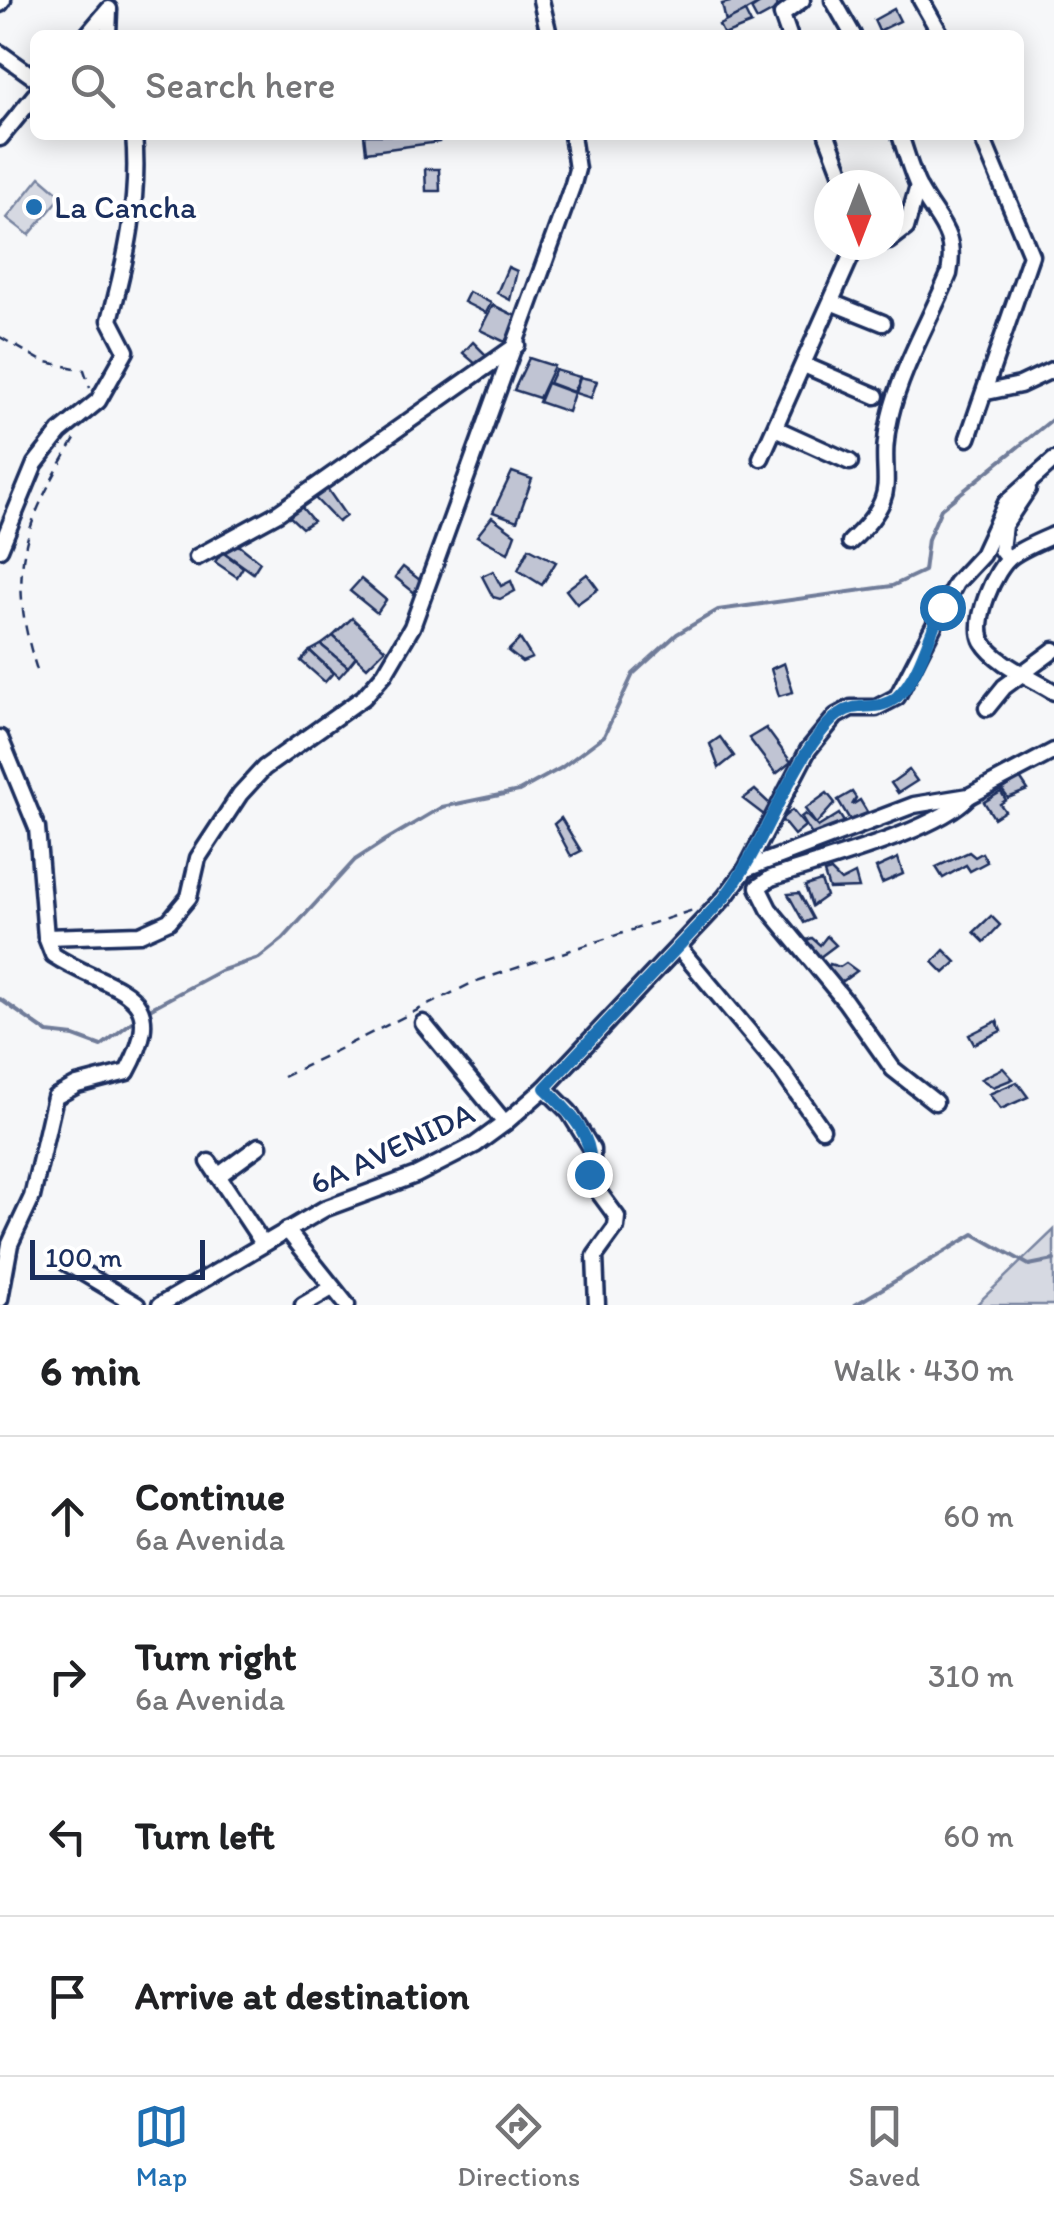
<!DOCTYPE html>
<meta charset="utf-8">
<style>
:root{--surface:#fff;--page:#f6f6f6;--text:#202124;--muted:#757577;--line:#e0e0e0;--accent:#1f6fb2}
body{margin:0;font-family:Itim,sans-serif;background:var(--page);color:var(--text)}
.compass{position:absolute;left:814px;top:170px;width:90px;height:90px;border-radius:50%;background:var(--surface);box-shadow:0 5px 25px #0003;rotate:180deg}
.scale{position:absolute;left:30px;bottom:25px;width:175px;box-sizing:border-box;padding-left:10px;border:5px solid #1b2f5e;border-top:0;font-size:28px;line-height:35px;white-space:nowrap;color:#1b2f5e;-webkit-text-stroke:8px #fff;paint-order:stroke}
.stop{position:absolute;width:30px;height:30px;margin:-22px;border:8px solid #1f6fb2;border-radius:50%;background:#fff}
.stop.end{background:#1f6fb2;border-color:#fff;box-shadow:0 2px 10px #0008}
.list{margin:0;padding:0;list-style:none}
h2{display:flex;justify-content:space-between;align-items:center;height:130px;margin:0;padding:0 40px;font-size:42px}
h2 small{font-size:32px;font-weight:400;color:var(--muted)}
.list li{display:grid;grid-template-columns:65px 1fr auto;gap:30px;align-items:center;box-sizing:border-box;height:160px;padding:0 40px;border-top:2px solid var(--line)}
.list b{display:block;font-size:38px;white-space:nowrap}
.list p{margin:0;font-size:32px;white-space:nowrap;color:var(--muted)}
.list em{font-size:32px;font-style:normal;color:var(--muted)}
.icon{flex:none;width:55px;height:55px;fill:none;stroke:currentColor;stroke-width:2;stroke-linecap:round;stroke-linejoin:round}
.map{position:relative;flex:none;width:1054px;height:1305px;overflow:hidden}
.search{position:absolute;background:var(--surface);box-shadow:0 5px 25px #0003;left:30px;right:30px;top:30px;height:110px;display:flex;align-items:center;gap:25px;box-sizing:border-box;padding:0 35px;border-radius:15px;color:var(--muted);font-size:38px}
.sheet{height:770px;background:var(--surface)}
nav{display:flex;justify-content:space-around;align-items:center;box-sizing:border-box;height:140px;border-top:2px solid var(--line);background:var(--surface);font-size:28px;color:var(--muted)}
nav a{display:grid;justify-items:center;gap:5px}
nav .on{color:var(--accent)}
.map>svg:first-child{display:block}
.green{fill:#d6d9e2;stroke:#7884a0;stroke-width:2.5}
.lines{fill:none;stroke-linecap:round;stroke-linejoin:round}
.stream{stroke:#707c99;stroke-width:4}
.building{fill:#c0c4d3;stroke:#1b2f5e;stroke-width:2.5}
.minor-casing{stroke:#1b2f5e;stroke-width:21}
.path{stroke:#1b2f5e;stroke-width:2.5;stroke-dasharray:10 8;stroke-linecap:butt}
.minor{stroke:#fff;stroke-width:14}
.route{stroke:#1f6fb2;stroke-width:12}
.poi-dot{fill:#1f6fb2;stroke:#fff;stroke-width:4}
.labels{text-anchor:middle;stroke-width:8;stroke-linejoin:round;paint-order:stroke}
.poi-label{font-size:32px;fill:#1b2f5e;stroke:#fff;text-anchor:start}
.street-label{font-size:32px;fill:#1b2f5e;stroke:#fff}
</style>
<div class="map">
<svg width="1054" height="1305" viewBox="0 0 1054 1305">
<rect width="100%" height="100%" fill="#f6f7f9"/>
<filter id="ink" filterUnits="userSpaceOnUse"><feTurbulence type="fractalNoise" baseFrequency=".01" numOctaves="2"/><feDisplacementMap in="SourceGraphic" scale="20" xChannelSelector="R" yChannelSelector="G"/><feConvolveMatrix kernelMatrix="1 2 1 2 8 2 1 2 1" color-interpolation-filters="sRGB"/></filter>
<g filter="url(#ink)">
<g class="green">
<path d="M 40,177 L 62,196 L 29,235 L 7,218 Z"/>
<path d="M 1054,1230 L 1054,1305 L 976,1305 Z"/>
</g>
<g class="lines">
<g class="stream">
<path d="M 0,999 L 48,1033 L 74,1036 L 101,1046 L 137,1018"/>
<path d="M 144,1012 L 220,971 L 259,958 L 283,939 L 355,860 L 386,840 L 442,807 L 519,791 L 561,768 L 604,736 L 633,674 L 677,634 L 718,610 L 892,586 L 924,571 L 928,539 L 941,509 L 1054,418"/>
<path d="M 855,1305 L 974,1234 L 1029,1265 L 1054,1260"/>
</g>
</g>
<g class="building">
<path d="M 738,0 L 765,0 L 726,22 L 722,4 Z"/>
<path d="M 765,0 L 774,0 L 779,8 L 757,20 L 751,9 Z"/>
<path d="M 894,9 L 900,21 L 879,31 L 874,20 Z"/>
<path d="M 745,12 L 751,24 L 724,35 L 719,25 Z"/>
<path d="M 364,135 L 438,135 L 439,142 L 366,152 Z"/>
<path d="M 425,169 L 439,169 L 440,191 L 426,191 Z"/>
<path d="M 508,267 L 517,271 L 510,300 L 497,293 Z"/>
<path d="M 469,292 L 491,303 L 486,313 L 464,302 Z"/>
<path d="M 493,305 L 518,317 L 505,342 L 480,330 Z"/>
<path d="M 473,342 L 490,359 L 478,366 L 463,353 Z"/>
<path d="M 529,358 L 554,366 L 539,398 L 514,390 Z"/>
<path d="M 555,370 L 580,377 L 573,392 L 549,383 Z"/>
<path d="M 580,377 L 597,381 L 591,398 L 575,393 Z"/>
<path d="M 547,383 L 574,393 L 568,412 L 539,402 Z"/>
<path d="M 512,472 L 532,479 L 517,521 L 493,512 Z"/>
<path d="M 326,487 L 346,516 L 338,522 L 313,496 Z"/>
<path d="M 299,504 L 313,521 L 302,528 L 287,514 Z"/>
<path d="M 492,517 L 515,534 L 508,553 L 477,536 Z"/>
<path d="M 230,545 L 240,546 L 260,562 L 253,573 L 225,553 Z"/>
<path d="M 529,548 L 556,562 L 542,585 L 518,570 Z"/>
<path d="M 222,552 L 243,567 L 237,577 L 215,562 Z"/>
<path d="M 403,567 L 425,584 L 421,598 L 395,577 Z"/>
<path d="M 493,571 L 501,586 L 511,581 L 515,591 L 500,599 L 493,597 L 482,576 Z"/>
<path d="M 587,574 L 598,589 L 577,604 L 566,590 Z"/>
<path d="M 361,579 L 386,600 L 377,613 L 350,591 Z"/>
<path d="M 352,618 L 385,649 L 367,667 L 333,636 Z"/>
<path d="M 333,636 L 356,657 L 348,667 L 321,645 Z"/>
<path d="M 520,639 L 532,658 L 522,662 L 508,651 Z"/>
<path d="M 321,645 L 348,667 L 339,677 L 310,651 Z"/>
<path d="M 310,651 L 333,673 L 325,682 L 301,661 Z"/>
<path d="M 784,663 L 793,692 L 779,696 L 771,669 Z"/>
<path d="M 766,728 L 791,762 L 776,774 L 749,738 Z"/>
<path d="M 720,737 L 734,756 L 719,768 L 710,744 Z"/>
<path d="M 909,770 L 917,781 L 898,793 L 891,783 Z"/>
<path d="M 1020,778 L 1028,790 L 1008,798 L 1002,790 Z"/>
<path d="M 755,790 L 771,805 L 764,815 L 743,799 Z"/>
<path d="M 852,792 L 856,798 L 852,805 L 860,800 L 869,815 L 853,825 L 838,800 Z"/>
<path d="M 1001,792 L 1006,800 L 1000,804 L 1005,811 L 994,818 L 984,802 Z"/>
<path d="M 827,793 L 835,803 L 816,824 L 805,809 Z"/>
<path d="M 792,810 L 805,826 L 794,835 L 781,819 Z"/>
<path d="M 805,814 L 818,827 L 839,814 L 846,825 L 816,842 L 801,817 Z"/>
<path d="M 561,818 L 581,851 L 571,856 L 554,824 Z"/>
<path d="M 969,852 L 975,857 L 982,853 L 987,862 L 970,871 L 966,865 L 943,878 L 936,867 Z"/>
<path d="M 898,858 L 903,874 L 882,883 L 876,868 Z"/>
<path d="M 831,871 L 841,881 L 855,874 L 859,888 L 829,889 L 824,873 Z"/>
<path d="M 821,881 L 826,896 L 812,906 L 805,886 Z"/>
<path d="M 799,893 L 813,919 L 804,923 L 788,894 Z"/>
<path d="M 991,916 L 1000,925 L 984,942 L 974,932 Z"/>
<path d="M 827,936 L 836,945 L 816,960 L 801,942 L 812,938 L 820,945 Z"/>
<path d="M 944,950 L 956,962 L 944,973 L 933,962 Z"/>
<path d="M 846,963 L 857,971 L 839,984 L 827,971 L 830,964 L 840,967 Z"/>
<path d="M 997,1021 L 1001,1031 L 974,1044 L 969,1035 Z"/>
<path d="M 1003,1068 L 1013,1079 L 993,1087 L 981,1079 Z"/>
<path d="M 1017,1082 L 1028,1097 L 1001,1109 L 989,1094 Z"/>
</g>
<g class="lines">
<g class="minor-casing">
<g id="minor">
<path d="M 541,0 L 549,35"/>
<path d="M 833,0 L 853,35"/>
<path d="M 921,0 L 941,35"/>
<path d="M 0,4 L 3,0"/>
<path d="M 87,35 L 109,9"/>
<path d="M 108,35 L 109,10"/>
<path d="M 789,35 L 782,15 L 802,0"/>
<path d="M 0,53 L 35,78"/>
<path d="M 827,135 L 846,185"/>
<path d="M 0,138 L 35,95"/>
<path d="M 889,241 L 906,228 L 918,186"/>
<path d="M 833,303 L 883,323"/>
<path d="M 804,365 L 876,396"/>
<path d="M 987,392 L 1020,385 L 1054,369"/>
<path d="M 775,428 L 850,462"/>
<path d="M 968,438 L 1031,255 L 981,135"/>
<path d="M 761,458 L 856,245"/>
<path d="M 1054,535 C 1040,541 1025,547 1012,556 C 994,569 972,622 983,642 C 995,663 1034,679 1054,692"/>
<path d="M 850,542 C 908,487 874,483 890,417 C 901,369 930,320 949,274 C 957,231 938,223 919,188 C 911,172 906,152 900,135"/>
<path d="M 0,549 L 35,464 L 60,432 L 98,401 L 126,351 L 110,320 C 126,260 140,198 134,135"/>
<path d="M 197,557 L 278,513 L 517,345"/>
<path d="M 1008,559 L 1001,550 L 1004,525 L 1028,489"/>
<path d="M 987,708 L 1004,687 L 1054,650"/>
<path d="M 0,738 L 37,828 L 46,937 L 53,955 C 109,992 174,986 127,1072 L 77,1085 L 55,1097 L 32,1197 L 10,1244 L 0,1299"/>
<path d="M 746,869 L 914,805 L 969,796 L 1054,751"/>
<path d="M 46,937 L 140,934 L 169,921 L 189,897 L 198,858 L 240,794 L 264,768 L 364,697 L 385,673 L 412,627 L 573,184 L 577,169 L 572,135"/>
<path d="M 679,948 L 781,1070 L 822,1129"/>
<path d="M 423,1023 L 505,1123"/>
<path d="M 545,1088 L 569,1112 L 592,1149 L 592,1183 L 617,1217 L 616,1227 L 595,1256 L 597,1305"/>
<path d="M 935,1102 L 893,1069 L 845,1001 L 769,909 L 758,887 L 771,878 C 820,861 936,832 969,796"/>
<path d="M 209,1162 L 262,1242"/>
<path d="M 218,1176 L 259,1146"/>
<path d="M 287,1230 L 347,1305"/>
<path d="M 65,1262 L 137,1305"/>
<path d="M 160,1305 L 324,1209 L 416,1175 L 475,1145 L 505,1123 L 545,1088 L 724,898 L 746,869 L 808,750 L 836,716 L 851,708 L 876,708 L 897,697 L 956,583 L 982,555 L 1006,503 L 1054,460"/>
<path d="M 303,1305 L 332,1288"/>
</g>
</g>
<g class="path">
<path d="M 0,337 L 42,361 L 84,370 L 90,388"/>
<path d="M 37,670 C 5,570 24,523 77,436"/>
<path d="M 283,1077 L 474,982 L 696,909"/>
</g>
<use href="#minor" class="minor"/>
</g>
</g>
<g class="lines" filter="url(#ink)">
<path class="route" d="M 589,1174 C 597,1138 570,1113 545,1088 L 724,898 C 759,852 777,798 808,750 C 819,734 834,712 853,708 C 868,705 883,709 897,697 C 920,676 929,634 942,607"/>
</g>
<circle class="poi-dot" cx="34" cy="207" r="10"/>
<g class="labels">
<g class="poi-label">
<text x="54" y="218">La Cancha</text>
</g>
<g class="street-label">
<text transform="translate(392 1148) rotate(-25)" y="11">6A AVENIDA</text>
</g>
</g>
</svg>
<svg class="compass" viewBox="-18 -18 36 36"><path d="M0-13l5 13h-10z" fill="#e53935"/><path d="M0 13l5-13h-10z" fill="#757577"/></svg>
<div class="scale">100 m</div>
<div class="stop" style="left:942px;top:607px"></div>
<div class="stop end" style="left:589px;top:1174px"></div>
<div class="search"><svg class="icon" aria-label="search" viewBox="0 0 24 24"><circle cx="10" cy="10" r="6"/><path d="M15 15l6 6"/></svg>Search here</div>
</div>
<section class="sheet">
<h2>6 min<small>Walk · 430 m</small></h2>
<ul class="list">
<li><svg class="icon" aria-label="ahead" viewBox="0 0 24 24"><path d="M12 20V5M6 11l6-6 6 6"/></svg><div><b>Continue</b><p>6a Avenida</p></div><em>60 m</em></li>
<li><svg class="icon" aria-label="right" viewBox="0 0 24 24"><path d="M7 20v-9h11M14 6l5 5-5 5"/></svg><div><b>Turn right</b><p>6a Avenida</p></div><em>310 m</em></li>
<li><svg class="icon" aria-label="left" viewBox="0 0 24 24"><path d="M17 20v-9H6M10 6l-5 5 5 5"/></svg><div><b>Turn left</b></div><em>60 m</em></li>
<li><svg class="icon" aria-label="arrive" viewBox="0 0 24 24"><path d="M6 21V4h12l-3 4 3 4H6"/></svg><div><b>Arrive at destination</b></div></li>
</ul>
</section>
<nav>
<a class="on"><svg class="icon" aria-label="map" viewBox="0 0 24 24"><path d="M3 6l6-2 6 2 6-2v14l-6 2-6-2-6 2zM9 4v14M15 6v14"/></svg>Map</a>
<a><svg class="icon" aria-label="directions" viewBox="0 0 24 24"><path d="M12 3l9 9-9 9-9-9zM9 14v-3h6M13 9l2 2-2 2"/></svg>Directions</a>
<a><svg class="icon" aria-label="saved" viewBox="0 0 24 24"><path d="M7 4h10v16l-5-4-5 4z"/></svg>Saved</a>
</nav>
